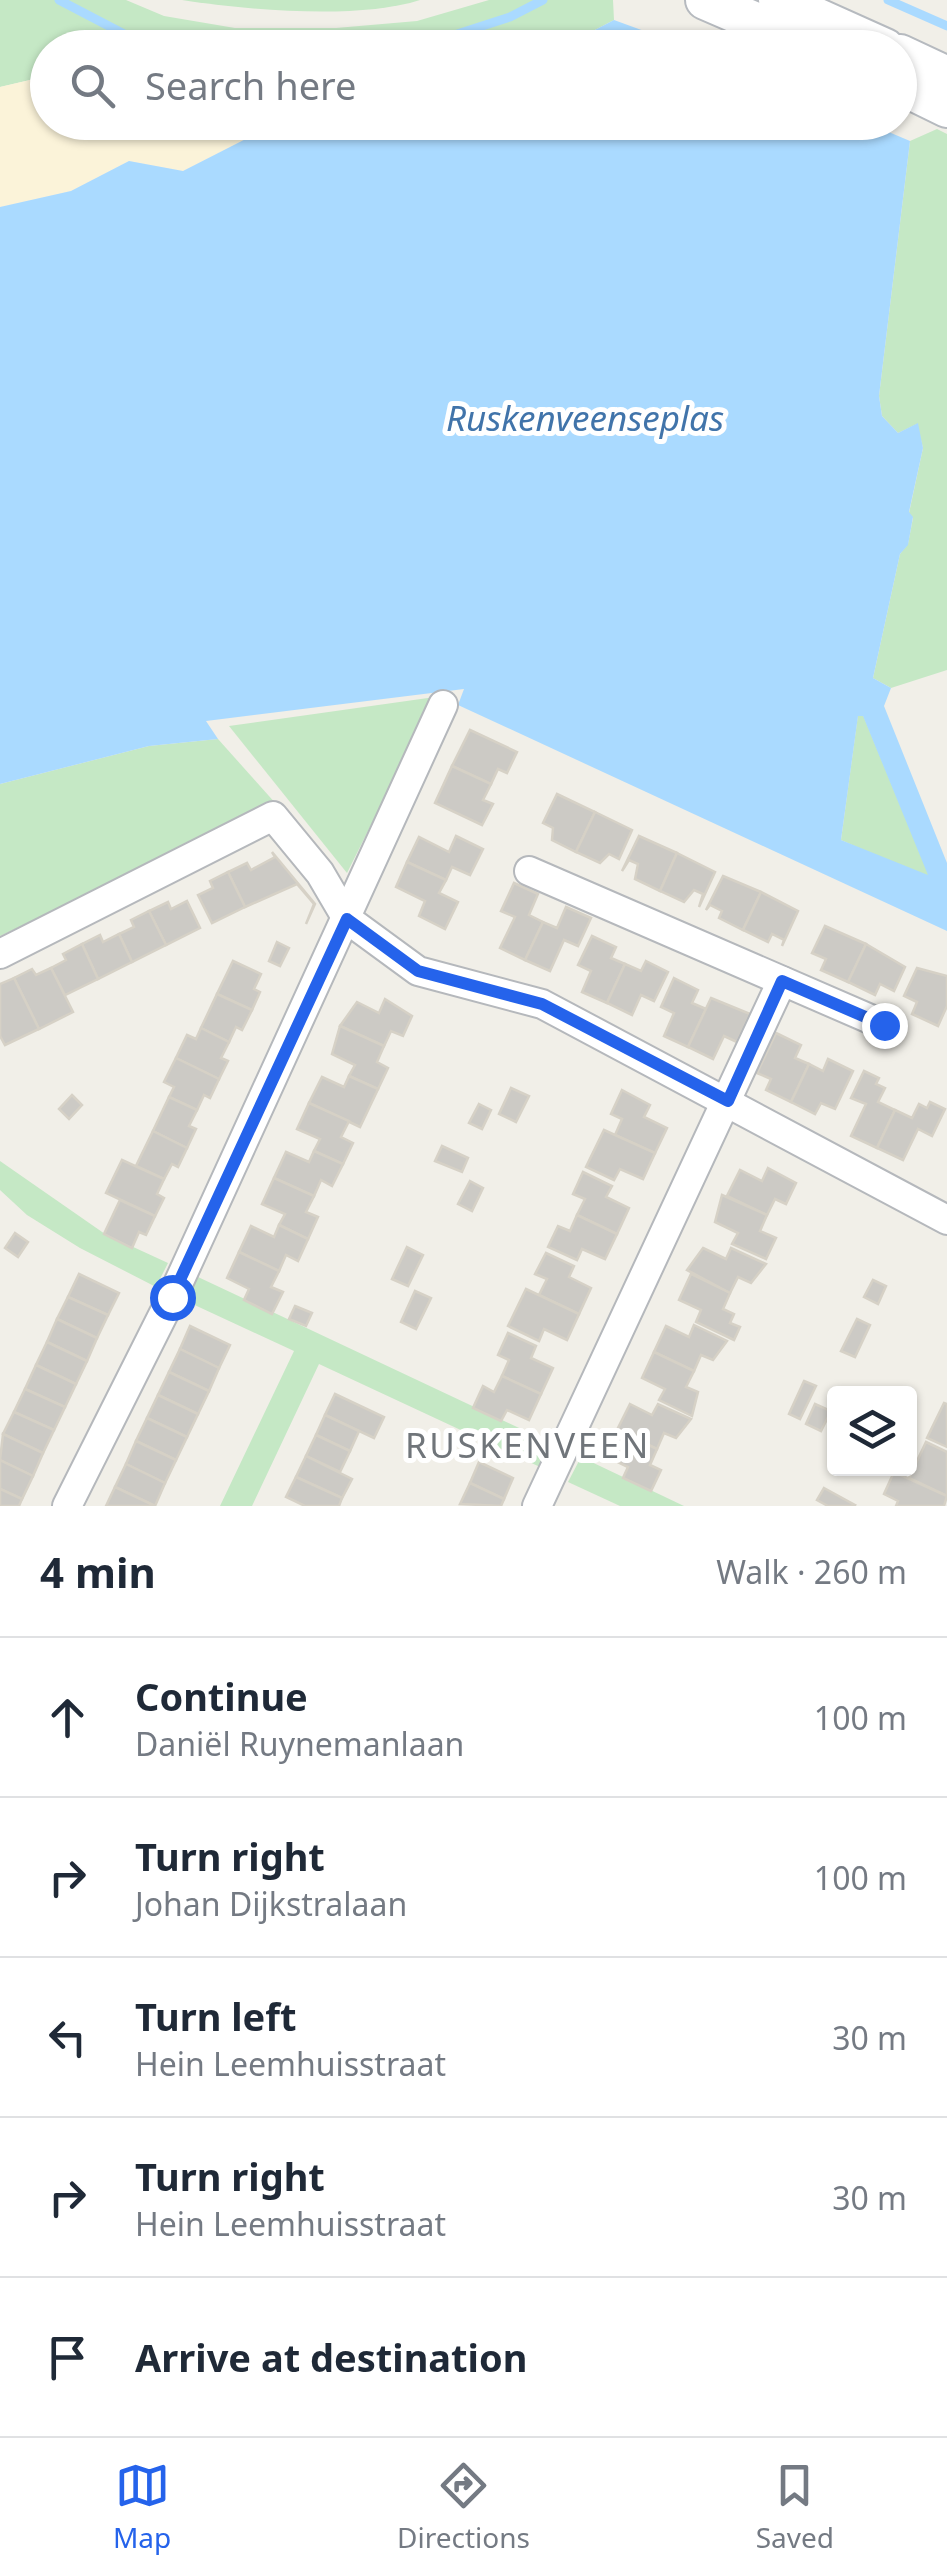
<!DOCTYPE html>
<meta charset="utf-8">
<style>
:root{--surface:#fff;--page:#f2f2f3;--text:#1f2937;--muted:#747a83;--line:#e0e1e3;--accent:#2563eb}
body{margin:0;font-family:"Noto Sans",sans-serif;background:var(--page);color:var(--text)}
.controls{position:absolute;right:30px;bottom:30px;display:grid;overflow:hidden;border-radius:10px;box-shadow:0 2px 8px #0004}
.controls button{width:90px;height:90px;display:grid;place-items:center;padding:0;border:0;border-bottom:2px solid var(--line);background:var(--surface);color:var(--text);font:50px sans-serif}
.stop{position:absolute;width:30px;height:30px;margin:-22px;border:8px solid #2563eb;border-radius:50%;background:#fff}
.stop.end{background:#2563eb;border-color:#fff;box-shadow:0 2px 10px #0008}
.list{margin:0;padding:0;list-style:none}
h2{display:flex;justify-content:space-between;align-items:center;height:130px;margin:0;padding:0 40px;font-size:42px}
h2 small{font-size:32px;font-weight:400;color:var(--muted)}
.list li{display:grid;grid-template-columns:65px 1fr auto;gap:30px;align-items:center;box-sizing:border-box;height:160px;padding:0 40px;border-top:2px solid var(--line)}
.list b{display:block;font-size:38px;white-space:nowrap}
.list p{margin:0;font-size:32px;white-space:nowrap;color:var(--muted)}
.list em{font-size:32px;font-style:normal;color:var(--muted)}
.icon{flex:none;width:55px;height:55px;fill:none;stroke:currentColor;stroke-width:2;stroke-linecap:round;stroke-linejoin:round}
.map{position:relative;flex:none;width:947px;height:1506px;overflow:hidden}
.search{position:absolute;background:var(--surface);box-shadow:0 2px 8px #0004;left:30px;right:30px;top:30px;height:110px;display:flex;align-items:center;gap:25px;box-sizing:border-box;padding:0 35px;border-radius:55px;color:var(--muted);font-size:38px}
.sheet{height:930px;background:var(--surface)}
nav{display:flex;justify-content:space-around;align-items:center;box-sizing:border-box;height:140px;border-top:2px solid var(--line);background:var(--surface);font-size:28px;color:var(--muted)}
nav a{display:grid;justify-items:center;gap:5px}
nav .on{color:var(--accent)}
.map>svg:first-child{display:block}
.green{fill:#c5e8c5}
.sand{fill:#fbf3d9}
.water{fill:#aadaff;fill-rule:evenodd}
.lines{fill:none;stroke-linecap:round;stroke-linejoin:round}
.stream{stroke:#aadaff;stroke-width:9}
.building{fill:#cccac5;stroke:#d6d1c6;stroke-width:2.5}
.minor-casing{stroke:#b5b8bc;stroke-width:32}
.secondary-casing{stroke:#b6babf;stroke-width:42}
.minor{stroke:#fff;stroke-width:28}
.secondary{stroke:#fff;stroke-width:38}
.route{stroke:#2563eb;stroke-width:12}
.labels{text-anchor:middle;stroke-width:10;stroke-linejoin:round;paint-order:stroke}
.water-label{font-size:35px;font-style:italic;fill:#4174aa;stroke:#fff}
.neighbourhood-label{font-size:35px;letter-spacing:2.5px;fill:#70757a;stroke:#fff}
</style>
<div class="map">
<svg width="947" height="1506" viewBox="0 0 947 1506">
<rect width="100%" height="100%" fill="#f1efe8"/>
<g class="green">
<path d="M 0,0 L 126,0 L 164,16 L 235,28 L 336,28 L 417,21 L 489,0 L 613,0 L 614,20 L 562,47 L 48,48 L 47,76 L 0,87 Z"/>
<path d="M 182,0 L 420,0 C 359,20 246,10 182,0 Z"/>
<path d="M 937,129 L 947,134 L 947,670 L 891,688 L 873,678 L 900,554 L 908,544 L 913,518 L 909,513 L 923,448 L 917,424 L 898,433 L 882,416 L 879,396 L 910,141 Z"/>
<path d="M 435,697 L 347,873 L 229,726 Z"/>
<path d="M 858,715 L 863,715 L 929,875 L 924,877 L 841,840 Z"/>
<path d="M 218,739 L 277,805 L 0,936 L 0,784 L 149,746 Z"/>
<path d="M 0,1161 L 105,1234 L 168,1263 L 156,1287 L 80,1248 L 27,1215 L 0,1190 Z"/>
<path d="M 198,1277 L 551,1443 L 540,1467 L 319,1364 L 252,1506 L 220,1506 L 294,1351 L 186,1301 Z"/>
<path d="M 581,1457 L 684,1506 L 620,1506 L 568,1482 Z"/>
</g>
<path class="sand" d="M 47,76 L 48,122 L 289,123 L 275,124 L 183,171 L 129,161 L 71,191 L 0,207 L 0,87 Z"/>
<g class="water">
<path d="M 614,20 L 688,47 L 562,47 Z"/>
<path d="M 418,122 L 865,122 L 910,141 L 879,396 L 882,416 L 898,433 L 918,423 L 923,448 L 909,512 L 913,517 L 908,545 L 900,554 L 873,678 L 891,688 L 884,706 L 947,863 L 947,931 L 458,705 L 464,689 L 206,721 L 218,739 L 149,746 L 0,784 L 0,207 L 71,191 L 129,161 L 183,171 L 275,124 L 317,123 L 366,135 ZM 858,716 L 863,716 L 928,875 L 841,840 Z"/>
</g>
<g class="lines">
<g class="stream">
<path d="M 59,0 L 126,35 L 176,48"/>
<path d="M 888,0 L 947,26"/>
<path d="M 414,48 L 510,17 L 543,0"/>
</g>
</g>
<g class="building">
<path d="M 470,730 L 517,752 L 507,773 L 498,769 L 491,784 L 452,766 Z"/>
<path d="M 452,766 L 491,784 L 483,800 L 493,804 L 482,825 L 435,803 Z"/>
<path d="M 557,794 L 595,812 L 576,852 L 552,840 L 553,828 L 543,823 Z"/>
<path d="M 595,812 L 632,830 L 619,859 L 609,854 L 600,863 L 576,852 Z"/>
<path d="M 456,836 L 483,849 L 470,875 L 452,867 L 446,880 L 407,862 L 419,837 L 449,852 Z"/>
<path d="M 639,836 L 677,853 L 660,891 L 635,879 L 638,864 L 629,860 L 622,871 Z"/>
<path d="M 272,852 L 315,904 L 306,924 L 314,904 L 297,884 L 245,907 L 228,872 L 247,863 L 251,870 L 275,857 Z"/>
<path d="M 677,853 L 715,872 L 699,907 L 703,894 L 694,890 L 684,902 L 660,891 Z"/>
<path d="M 407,862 L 446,880 L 439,893 L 458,902 L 445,929 L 419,916 L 425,901 L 396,887 Z"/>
<path d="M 228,872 L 245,907 L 212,923 L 198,895 L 213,888 L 210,881 Z"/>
<path d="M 723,876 L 761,892 L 743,930 L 719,918 L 722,911 L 710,905 L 706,910 Z"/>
<path d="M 514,883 L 538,894 L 529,915 L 543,922 L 525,960 L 500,948 L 515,917 L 501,911 Z"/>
<path d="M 761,892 L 798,911 L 782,946 L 784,940 L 772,934 L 768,942 L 743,930 Z"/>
<path d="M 187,901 L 200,928 L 166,945 L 149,911 L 168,902 L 171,909 Z"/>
<path d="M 566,907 L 591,918 L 578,946 L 564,940 L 550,971 L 525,960 L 543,922 L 557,928 Z"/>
<path d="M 149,911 L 166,945 L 132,962 L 119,934 L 134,927 L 131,920 Z"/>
<path d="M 825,926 L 866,944 L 848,982 L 821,970 L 826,959 L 812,953 Z"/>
<path d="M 119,934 L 132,962 L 98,979 L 82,944 L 100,935 L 103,942 Z"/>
<path d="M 592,936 L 616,947 L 611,958 L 625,964 L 607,1003 L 582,992 L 591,971 L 578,965 Z"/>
<path d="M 277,942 L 289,948 L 280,966 L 269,961 Z"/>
<path d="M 82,944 L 98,979 L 65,995 L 51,968 L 66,960 L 63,954 Z"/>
<path d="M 866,944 L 905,967 L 894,991 L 880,984 L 875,995 L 848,982 Z"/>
<path d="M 233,961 L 261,974 L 254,989 L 260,992 L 252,1010 L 217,994 Z"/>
<path d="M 646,961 L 668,972 L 654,1001 L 641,995 L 632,1015 L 607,1003 L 625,964 L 641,971 Z"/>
<path d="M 51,968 L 73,1012 L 39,1029 L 14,978 L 32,969 L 36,975 Z"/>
<path d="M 917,968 L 947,976 L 947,1006 L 938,1026 L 912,1014 L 917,1002 L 904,996 Z"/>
<path d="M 14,978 L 39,1029 L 5,1045 L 0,1036 L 0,984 Z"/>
<path d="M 674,978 L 698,990 L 692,1003 L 706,1009 L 688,1047 L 664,1036 L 674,1013 L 661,1007 Z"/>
<path d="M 217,994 L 252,1010 L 242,1030 L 236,1027 L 229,1042 L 201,1028 Z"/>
<path d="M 711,998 L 750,1014 L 737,1042 L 724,1036 L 713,1059 L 688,1047 Z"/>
<path d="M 385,999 L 412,1016 L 403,1036 L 391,1031 L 384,1046 L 340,1026 L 357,1002 L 379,1013 Z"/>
<path d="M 340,1026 L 384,1046 L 377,1062 L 388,1068 L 378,1089 L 349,1076 L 355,1065 L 332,1054 Z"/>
<path d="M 201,1028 L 229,1042 L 221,1058 L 228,1061 L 219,1079 L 176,1058 L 187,1035 L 196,1039 Z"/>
<path d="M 776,1033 L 801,1045 L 795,1058 L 809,1064 L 791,1102 L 766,1090 L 771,1079 L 757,1073 Z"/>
<path d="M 176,1058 L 219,1079 L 210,1098 L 204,1095 L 197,1110 L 169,1097 L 174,1087 L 164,1082 Z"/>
<path d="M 828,1059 L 853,1071 L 835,1109 L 821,1103 L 815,1114 L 791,1102 L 809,1064 L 823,1071 Z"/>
<path d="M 864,1071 L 879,1078 L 876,1084 L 885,1088 L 878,1102 L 895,1110 L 877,1148 L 851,1136 L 866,1104 L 851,1098 Z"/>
<path d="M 349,1076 L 378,1089 L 360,1127 L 309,1103 L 322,1077 L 344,1087 Z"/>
<path d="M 511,1088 L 529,1096 L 516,1122 L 499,1114 Z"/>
<path d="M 622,1090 L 650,1105 L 644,1117 L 667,1128 L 655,1153 L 615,1135 L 622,1119 L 611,1114 Z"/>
<path d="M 72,1095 L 82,1105 L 69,1119 L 59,1109 Z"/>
<path d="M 169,1097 L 197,1110 L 189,1126 L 196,1129 L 187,1148 L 153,1131 Z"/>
<path d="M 930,1102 L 945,1109 L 932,1136 L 918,1129 L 903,1160 L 877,1148 L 895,1110 L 912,1118 L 919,1104 L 927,1108 Z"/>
<path d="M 309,1103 L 349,1121 L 341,1137 L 353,1143 L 343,1164 L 314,1151 L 320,1139 L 297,1129 Z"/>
<path d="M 479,1104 L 491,1110 L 482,1129 L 469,1123 Z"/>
<path d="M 604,1130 L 655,1153 L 643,1179 L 620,1169 L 614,1180 L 586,1167 Z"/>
<path d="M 153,1131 L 187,1148 L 178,1167 L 172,1164 L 164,1179 L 136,1166 Z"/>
<path d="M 442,1146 L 468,1158 L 462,1172 L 435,1161 Z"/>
<path d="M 314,1151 L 343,1164 L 332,1186 L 321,1180 L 314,1196 L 274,1178 L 286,1152 L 309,1162 Z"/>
<path d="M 122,1160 L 164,1179 L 157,1194 L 164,1198 L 155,1216 L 106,1193 Z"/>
<path d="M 768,1168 L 796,1183 L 786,1204 L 775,1199 L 767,1215 L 727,1196 L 740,1170 L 762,1181 Z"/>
<path d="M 583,1172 L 612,1186 L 606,1197 L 629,1208 L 617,1234 L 577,1215 L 585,1199 L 573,1194 Z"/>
<path d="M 274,1178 L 314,1196 L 306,1212 L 318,1217 L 308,1239 L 279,1225 L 285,1214 L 262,1204 Z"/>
<path d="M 470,1181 L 483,1188 L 472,1211 L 458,1204 Z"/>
<path d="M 722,1195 L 767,1215 L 760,1231 L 776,1238 L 766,1259 L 732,1244 L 738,1233 L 715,1222 Z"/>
<path d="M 120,1200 L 155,1216 L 146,1235 L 139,1232 L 132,1248 L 104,1234 Z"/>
<path d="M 577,1215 L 617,1234 L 605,1259 L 582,1249 L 577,1260 L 548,1247 L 558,1226 L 570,1231 Z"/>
<path d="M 279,1225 L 308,1239 L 298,1261 L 286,1255 L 279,1271 L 239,1252 L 251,1226 L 274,1237 Z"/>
<path d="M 15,1233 L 28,1242 L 18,1257 L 5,1248 Z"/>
<path d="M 407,1247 L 423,1255 L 408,1286 L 392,1279 Z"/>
<path d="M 703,1248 L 726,1259 L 731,1248 L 766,1264 L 751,1283 L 738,1277 L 730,1293 L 687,1270 Z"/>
<path d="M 239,1252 L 279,1271 L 271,1287 L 283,1292 L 272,1314 L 244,1300 L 249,1289 L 227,1278 Z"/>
<path d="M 546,1253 L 574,1266 L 569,1277 L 591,1288 L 579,1314 L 539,1295 L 547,1279 L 535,1274 Z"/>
<path d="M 79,1274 L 119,1293 L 108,1315 L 68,1297 Z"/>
<path d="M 691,1274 L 730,1293 L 723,1309 L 734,1314 L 730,1323 L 740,1327 L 734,1340 L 696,1322 L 701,1310 L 679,1300 Z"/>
<path d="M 873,1280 L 886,1286 L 878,1304 L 864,1297 Z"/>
<path d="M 526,1289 L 579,1314 L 567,1340 L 544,1329 L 539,1341 L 508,1326 Z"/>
<path d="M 415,1291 L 431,1298 L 416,1329 L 401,1322 Z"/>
<path d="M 68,1297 L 108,1315 L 97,1338 L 57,1319 Z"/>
<path d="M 295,1306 L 312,1313 L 306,1326 L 289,1319 Z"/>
<path d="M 57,1319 L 97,1338 L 87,1361 L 47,1342 Z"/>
<path d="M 857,1319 L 870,1325 L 855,1357 L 841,1351 Z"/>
<path d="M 694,1325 L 727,1341 L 713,1360 L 701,1355 L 694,1371 L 654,1352 L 666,1326 L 689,1337 Z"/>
<path d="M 190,1326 L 230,1345 L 219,1368 L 180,1349 Z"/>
<path d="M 508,1333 L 536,1346 L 531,1358 L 553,1368 L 541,1394 L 502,1376 L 509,1360 L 498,1355 Z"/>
<path d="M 47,1342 L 87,1361 L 76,1384 L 36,1365 Z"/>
<path d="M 180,1349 L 219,1368 L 209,1391 L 169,1372 Z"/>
<path d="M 654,1352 L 694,1371 L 686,1387 L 698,1392 L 692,1416 L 659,1400 L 665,1389 L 642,1378 Z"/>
<path d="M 36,1365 L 76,1384 L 65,1407 L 25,1389 Z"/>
<path d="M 169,1372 L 209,1391 L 198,1414 L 158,1395 Z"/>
<path d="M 502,1376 L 541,1394 L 529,1420 L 507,1410 L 501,1421 L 473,1408 L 483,1386 L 494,1392 Z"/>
<path d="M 804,1381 L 816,1386 L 800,1419 L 789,1414 Z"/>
<path d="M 25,1389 L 65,1407 L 54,1430 L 14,1412 Z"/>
<path d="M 335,1394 L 384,1417 L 374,1438 L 325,1415 Z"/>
<path d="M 158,1395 L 198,1414 L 187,1437 L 147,1418 Z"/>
<path d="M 944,1403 L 947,1404 L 947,1447 L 927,1438 Z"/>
<path d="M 630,1404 L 652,1415 L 658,1404 L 691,1419 L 676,1438 L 664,1433 L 657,1449 L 617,1430 Z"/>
<path d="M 815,1404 L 831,1411 L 821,1431 L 806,1424 Z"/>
<path d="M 14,1412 L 54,1430 L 43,1453 L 3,1434 Z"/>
<path d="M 325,1415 L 359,1431 L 350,1451 L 316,1435 Z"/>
<path d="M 147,1418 L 187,1437 L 176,1460 L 136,1441 Z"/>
<path d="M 617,1430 L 657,1449 L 650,1465 L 661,1470 L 651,1491 L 623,1478 L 628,1467 L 605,1456 Z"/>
<path d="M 3,1434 L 43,1453 L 33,1476 L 0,1460 Z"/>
<path d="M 316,1435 L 350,1451 L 340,1472 L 306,1456 Z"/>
<path d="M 136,1441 L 176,1460 L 165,1483 L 126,1464 Z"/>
<path d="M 926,1442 L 947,1452 L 947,1496 L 909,1478 Z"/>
<path d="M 306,1456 L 352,1479 L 342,1498 L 296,1477 Z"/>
<path d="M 0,1460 L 33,1476 L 22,1499 L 0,1489 Z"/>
<path d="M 479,1462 L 513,1478 L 504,1499 L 470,1483 Z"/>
<path d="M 126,1464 L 165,1483 L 155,1506 L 115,1487 Z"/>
<path d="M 894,1472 L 947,1496 L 944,1506 L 896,1506 L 898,1501 L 884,1494 Z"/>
<path d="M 296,1477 L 342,1498 L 339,1506 L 305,1506 L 286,1497 Z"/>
<path d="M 470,1483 L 504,1499 L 501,1506 L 460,1504 Z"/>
<path d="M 115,1487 L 155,1506 L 106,1506 Z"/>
<path d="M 824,1488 L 855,1505 L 854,1506 L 828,1506 L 817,1500 Z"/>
<path d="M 0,1489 L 22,1499 L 19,1506 L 0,1506 Z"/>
</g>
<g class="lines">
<g class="minor-casing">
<g id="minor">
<path d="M 529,871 L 884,1025"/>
<path d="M 0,954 L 273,816 L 320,873 L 347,919 L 418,971 L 542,1004 L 947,1220"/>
<path d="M 67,1506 L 172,1297 L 443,705"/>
<path d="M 537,1506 L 782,981"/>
</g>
</g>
<g class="secondary-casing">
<g id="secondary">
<path d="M 705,0 L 816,48"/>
<path d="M 778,0 L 885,48"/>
<path d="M 900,54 L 947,76"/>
<path d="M 900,85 L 947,108"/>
</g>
</g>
<use href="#minor" class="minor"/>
<use href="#secondary" class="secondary"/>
</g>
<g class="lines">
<path class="route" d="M 172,1297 L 347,919 L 418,971 L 542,1004 L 728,1101 L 782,981 L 884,1025"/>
</g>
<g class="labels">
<g class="water-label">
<text x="585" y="431">Ruskenveenseplas</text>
</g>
<g class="neighbourhood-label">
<text x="528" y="1458">RUSKENVEEN</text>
</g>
</g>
</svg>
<div class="controls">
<button><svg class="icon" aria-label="layers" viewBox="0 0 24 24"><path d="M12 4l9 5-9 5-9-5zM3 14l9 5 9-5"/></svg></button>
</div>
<div class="stop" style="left:172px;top:1297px"></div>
<div class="stop end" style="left:884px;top:1025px"></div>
<div class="search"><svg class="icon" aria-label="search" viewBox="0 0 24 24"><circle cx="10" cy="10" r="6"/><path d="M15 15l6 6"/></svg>Search here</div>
</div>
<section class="sheet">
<h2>4 min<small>Walk · 260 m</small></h2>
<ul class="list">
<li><svg class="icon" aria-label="ahead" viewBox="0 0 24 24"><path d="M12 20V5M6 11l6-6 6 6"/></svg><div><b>Continue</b><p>Daniël Ruynemanlaan</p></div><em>100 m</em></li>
<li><svg class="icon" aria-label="right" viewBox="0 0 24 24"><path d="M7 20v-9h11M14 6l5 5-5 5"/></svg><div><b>Turn right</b><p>Johan Dijkstralaan</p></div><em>100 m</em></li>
<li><svg class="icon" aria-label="left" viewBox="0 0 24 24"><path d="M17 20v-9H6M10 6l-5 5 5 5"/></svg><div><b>Turn left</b><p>Hein Leemhuisstraat</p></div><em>30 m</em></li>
<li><svg class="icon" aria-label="right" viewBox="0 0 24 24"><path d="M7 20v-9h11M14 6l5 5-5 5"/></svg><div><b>Turn right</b><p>Hein Leemhuisstraat</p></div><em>30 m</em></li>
<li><svg class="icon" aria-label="arrive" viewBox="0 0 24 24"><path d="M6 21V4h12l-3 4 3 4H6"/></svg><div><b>Arrive at destination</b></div></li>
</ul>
</section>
<nav>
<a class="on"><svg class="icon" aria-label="map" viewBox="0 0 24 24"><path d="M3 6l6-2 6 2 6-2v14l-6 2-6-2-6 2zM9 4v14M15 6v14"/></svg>Map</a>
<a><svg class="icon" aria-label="directions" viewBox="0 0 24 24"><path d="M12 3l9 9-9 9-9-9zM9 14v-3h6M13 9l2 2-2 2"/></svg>Directions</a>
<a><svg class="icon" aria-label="saved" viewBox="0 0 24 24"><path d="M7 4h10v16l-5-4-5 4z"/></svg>Saved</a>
</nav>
